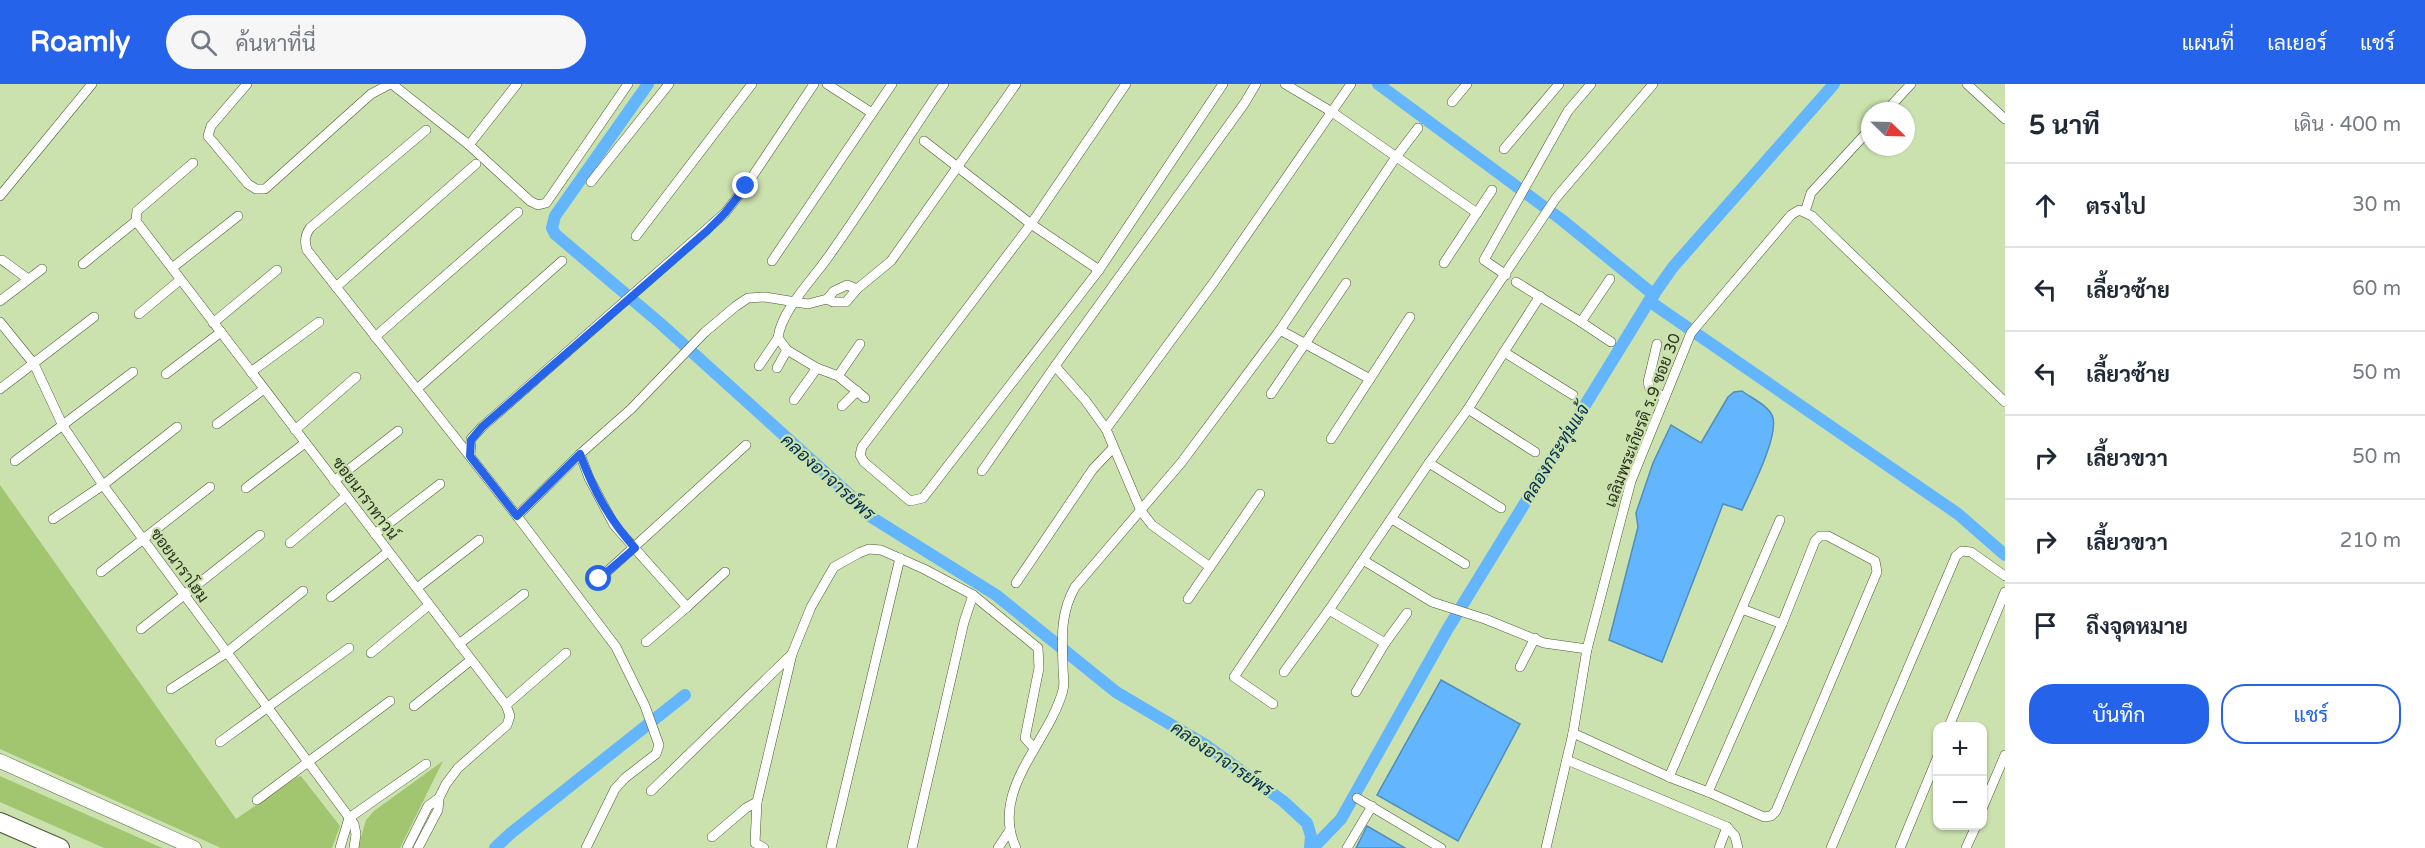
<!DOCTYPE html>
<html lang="th">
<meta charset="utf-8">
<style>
:root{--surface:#fff;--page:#f6f6f7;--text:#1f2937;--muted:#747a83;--line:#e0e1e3;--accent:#2563eb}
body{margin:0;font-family:"Varela Round",Sarabun,sans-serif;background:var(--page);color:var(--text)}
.controls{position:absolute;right:18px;bottom:18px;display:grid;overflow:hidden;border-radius:12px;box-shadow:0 2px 4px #0004}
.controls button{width:54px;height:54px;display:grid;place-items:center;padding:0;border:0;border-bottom:2px solid var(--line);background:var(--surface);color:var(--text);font:30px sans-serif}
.compass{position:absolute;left:1861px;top:18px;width:54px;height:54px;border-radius:50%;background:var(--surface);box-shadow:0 2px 4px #0004;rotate:113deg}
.stop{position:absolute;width:18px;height:18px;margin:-14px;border:4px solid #2563eb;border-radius:50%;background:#fff}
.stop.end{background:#2563eb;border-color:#fff;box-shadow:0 2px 6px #0008}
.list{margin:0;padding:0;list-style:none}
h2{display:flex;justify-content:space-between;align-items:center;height:78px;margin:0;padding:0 24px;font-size:26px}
h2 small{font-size:20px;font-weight:400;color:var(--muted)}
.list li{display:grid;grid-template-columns:39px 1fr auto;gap:18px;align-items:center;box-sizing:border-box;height:84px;padding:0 24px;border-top:2px solid var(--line)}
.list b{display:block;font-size:22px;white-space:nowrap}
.list em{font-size:20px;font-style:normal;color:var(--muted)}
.actions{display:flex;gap:12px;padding:18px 24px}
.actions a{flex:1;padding:14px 0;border:2px solid var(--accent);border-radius:24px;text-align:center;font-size:21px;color:var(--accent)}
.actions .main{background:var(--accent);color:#fff}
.icon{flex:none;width:33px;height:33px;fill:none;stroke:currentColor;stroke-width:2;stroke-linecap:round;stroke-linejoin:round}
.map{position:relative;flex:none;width:2005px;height:764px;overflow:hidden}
header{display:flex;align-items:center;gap:36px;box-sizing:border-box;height:84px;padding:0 30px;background:var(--accent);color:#fff}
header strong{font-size:28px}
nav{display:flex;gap:33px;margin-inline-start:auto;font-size:21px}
.search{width:420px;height:54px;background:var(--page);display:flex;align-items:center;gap:15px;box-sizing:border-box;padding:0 21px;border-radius:33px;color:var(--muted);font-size:22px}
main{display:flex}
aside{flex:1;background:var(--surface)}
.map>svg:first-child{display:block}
.green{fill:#a2c570}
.water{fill:#63b5fd;stroke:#528eba;stroke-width:1.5}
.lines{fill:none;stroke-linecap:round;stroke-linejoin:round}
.canal{stroke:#63b5fd;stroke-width:12}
.minor-casing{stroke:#495b2f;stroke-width:10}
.secondary-casing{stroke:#495b2f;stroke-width:15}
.motorway-casing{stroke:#495b2f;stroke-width:20}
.minor{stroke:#fff;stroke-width:9}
.secondary{stroke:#fff;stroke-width:14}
.motorway{stroke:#fff;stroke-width:18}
.route{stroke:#2563eb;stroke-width:8}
.labels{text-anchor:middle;stroke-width:4.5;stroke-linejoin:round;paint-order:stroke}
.street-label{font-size:16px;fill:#2b331f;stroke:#cbe2af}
.water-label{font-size:18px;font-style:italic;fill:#002e50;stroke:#cbe2af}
</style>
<header>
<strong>Roamly</strong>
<div class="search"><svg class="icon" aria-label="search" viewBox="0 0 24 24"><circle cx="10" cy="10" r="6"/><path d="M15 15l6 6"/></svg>ค้นหาที่นี่</div>
<nav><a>แผนที่</a><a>เลเยอร์</a><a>แชร์</a></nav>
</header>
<main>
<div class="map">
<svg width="2005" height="764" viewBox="0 0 2005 764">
<rect width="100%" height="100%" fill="#cbe2af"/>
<g class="green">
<path d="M 0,401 L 236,735 L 297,693 L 301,692 L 340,742 L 332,764 L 221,764 L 0,665 Z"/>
<path d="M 443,677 L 400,764 L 358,764 L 366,736 L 374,727 Z"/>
<path d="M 0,692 L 162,764 L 104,764 L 0,718 Z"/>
</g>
<g class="water">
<path d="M 1742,307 C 1751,314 1770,322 1773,334 C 1778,354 1751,406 1742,426 L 1723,420 L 1662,578 L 1609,556 L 1638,443 L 1636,429 L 1653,379 L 1671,341 L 1701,359 L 1728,313 L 1734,308 Z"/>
<path d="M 1441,596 L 1520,640 L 1458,757 L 1377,711 Z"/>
<path d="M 1367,742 L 1405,764 L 1356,764 Z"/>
</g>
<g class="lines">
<g class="canal">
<path d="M 648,0 L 555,132 L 552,144 L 555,150 L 661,240 L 849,410 L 868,431 L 996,511 L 1116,608 L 1207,662 L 1283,717 L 1307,739 L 1311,752 L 1310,764"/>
<path d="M 1378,0 L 1562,136 L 1654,211"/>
<path d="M 1649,217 L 1958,430 L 2005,471"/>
<path d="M 495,764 L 511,749 L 685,611"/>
<path d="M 1313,764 L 1341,735 L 1447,546 L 1649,217 L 1673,183 L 1834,0"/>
</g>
<g class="minor-casing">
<g id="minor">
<path d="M 247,0 L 211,42 L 208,52 L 248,100 L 256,105 L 265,105 L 371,10 L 390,0"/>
<path d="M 392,0 L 469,61 L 530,117 L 538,121 L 546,119 L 549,115 L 628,0"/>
<path d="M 827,0 L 872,29"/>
<path d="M 1126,0 L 1031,140 L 862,363 L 860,371 L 864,378 L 910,417 L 923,414 L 1099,186 L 1223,0"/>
<path d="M 1285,0 L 1332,28 L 1477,129"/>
<path d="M 1967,0 L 2005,35"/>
<path d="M 1452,18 L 1467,0"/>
<path d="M 1886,27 L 1911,0"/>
<path d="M 426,46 L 310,144 C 305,151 304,157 307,166 L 517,432"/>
<path d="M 924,57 L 1031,140 L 1099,186"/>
<path d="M 469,61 L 517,0"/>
<path d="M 1504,65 L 1559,0"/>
<path d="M 193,79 L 137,127 L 136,137 L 506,621 L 510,632 L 507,641 L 458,684 L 446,700 L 439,714 L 438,726 L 418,764"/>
<path d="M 591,98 L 669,0"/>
<path d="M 0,112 L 92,0"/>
<path d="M 1805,128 L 1811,109 L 1870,45"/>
<path d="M 636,152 L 752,0"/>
<path d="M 2,176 L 28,195"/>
<path d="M 772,177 L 892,0"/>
<path d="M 1444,179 L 1492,106"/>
<path d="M 83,180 L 136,137"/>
<path d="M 172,184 L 238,132"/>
<path d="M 1506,191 L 1484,176 L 1568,27 L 1591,0"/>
<path d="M 1610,195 L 1581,238 L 1611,258"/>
<path d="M 1516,198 L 1581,238"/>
<path d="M 336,203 L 476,80"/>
<path d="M 1540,212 L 1504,268 L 1573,311"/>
<path d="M 827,215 L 833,218 L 846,218 L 857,205 L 891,177 L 1016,0"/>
<path d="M 0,217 L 42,185"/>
<path d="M 139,230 L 180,196"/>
<path d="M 0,238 L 34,280 L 63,342 L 103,401 L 354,740 L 356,750 L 354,764"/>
<path d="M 213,239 L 277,186"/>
<path d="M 375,253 L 518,128"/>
<path d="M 1657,260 L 1648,298 L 1650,305 L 1664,313"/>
<path d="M 1504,268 L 1468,325 L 1535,368"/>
<path d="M 759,282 L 778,254"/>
<path d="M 1055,282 L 1085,316 L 1106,345 L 1141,427 L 1152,441 L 1210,483"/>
<path d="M 777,284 L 787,266"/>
<path d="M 251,288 L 319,238"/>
<path d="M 166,290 L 221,248"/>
<path d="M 838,292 L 860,260"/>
<path d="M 1370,295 L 1280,246 L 1396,73 L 1418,44"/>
<path d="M 0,305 L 94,233"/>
<path d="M 417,305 L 562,177"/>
<path d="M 1271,310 L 1346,199"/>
<path d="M 865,314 L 838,292 L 817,284 L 787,266 L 778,254 C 781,226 815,193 831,169 C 870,114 906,56 944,0"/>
<path d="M 794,316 L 817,284"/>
<path d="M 842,322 L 857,307"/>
<path d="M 1468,325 L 1429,379 L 1501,424"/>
<path d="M 217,340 L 264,305"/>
<path d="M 1106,345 L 1214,198 L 1351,0"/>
<path d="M 295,346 L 356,293"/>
<path d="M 1331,355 L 1410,233"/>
<path d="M 580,370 L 589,394 L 614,441 L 687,523 L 725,488"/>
<path d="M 470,372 L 471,355 L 482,343 L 725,129 L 746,102 L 814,0"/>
<path d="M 15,377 L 133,288"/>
<path d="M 982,387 L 1055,282 L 1244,20 L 1256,0"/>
<path d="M 334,397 L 398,347"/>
<path d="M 246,404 L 305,359"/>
<path d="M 53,435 L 103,401 L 177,343"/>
<path d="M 1392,435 L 1465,480"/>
<path d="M 375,450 L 440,400"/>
<path d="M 1820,452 L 1828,452 L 1875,477 L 1877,488 L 1776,727 L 1771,732 L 1764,733 L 1708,708 L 1782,540 L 1815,457 Z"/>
<path d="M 290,459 L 346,412"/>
<path d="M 1363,476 L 1432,518 L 1485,535 L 1544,559 L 1587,565"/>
<path d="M 101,488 L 210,403"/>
<path d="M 599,495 L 746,361"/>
<path d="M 1016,499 L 1093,385 L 1113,364"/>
<path d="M 417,504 L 479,456"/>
<path d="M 331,513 L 388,468"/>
<path d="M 1188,515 L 1260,410"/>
<path d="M 1742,525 L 1782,540"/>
<path d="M 1407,529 L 1385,559 L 1329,526 L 1429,379"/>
<path d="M 141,545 L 260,451"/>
<path d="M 646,558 L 687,523"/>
<path d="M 459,560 L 524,510"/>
<path d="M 371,569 L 429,521"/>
<path d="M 1520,583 L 1535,554"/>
<path d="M 1284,588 L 1329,526"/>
<path d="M 171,605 L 226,569 L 303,507"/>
<path d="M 1356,608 L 1385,559"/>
<path d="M 1273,620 L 1234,593 L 1556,114 L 1653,0"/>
<path d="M 506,621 L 566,569"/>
<path d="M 414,622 L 471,576"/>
<path d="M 1949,642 L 2005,508"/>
<path d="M 1573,649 L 1669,693 L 1708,708"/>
<path d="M 220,658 L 349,564"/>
<path d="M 1567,676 L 1727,743 L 1735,752 L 1738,764"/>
<path d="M 1669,693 L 1780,436"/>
<path d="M 651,707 L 792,570"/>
<path d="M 1357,714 L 1441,764"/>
<path d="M 257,716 L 390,617"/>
<path d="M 1982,725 L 2005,671"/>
<path d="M 349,734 L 426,680"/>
<path d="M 712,753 L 746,724 L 757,718"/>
<path d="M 340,764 L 349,734"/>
<path d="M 407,764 L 428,722 L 439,714"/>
<path d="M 586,764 L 615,705 L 625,694 L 656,670 L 659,661 L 645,622 L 616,563 L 517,432 L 580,370 L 631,325 L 705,248 L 736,222 L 748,214 L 765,213 L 808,220 L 827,215 L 834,207 L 847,201 L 857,205"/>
<path d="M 764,764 L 755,759 L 757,718 L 792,570 L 811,523 L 834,483 L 859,469 L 869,465 L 881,466 L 924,485 L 973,511 L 1038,564 L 1039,584 L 1025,654 L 1034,664"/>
<path d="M 831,764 L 900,474"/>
<path d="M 912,764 L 964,538 L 973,511"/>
<path d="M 998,764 L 1010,746"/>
<path d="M 1016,764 C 989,706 1049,659 1063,606 C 1065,599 1063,591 1063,583 C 1062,555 1060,529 1075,503 L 1181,379 L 1280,246"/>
<path d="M 1347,764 L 1372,722"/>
<path d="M 1546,764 L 1573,649 L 1587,565 L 1631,397 L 1691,249 L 1791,131 L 1799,126 L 1812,132 L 2005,318"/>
<path d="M 1719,764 L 1727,743"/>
<path d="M 1831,764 L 1956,472 L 1962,467 L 1971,468 L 2005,492"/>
<path d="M 1900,764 L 1938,672"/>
<path d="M 1966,764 L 1976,742"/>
</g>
</g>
<g class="secondary-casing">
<path id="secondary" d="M 0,677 L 194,764"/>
</g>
<g class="motorway-casing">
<path id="motorway" d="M 0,738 L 60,764"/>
</g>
<use href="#minor" class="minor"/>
<use href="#secondary" class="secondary"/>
<use href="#motorway" class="motorway"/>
</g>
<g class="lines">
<path class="route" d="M 599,495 L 635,464 C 609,435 594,407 580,370 L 517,432 L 470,372 L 471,356 L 482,343 L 707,147 L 725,129 L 746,102"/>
</g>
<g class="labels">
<g class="street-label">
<text transform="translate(1642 336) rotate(-69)" y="6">เฉลิมพระเกียรติ ร.9 ซอย 30</text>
<text transform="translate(366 414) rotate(53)" y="6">ซอยนาราทาวน์</text>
<text transform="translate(180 481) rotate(54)" y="6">ซอยนาราโฮม</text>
</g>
<g class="water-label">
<text transform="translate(1555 369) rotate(-58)" y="6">คลองกระทุ่มแจ้</text>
<text transform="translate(828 393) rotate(42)" y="6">คลองอาจารย์พร</text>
<text transform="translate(1222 675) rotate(34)" y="6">คลองอาจารย์พร</text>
</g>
</g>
</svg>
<div class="controls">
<button>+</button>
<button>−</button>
</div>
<svg class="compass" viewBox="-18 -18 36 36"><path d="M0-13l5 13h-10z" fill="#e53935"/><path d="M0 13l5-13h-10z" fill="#747a83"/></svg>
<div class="stop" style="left:599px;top:495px"></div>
<div class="stop end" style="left:746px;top:102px"></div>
</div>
<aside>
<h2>5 นาที<small>เดิน · 400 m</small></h2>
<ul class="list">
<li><svg class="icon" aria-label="ahead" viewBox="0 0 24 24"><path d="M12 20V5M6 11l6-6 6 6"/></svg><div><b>ตรงไป</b></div><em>30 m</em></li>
<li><svg class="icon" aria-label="left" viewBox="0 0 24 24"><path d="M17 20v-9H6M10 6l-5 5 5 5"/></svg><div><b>เลี้ยวซ้าย</b></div><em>60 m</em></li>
<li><svg class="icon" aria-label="left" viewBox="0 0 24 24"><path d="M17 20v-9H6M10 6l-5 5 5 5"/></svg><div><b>เลี้ยวซ้าย</b></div><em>50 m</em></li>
<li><svg class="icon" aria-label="right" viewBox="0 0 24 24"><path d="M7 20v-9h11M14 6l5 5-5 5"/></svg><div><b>เลี้ยวขวา</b></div><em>50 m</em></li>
<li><svg class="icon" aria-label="right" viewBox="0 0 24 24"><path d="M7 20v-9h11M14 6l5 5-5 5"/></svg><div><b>เลี้ยวขวา</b></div><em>210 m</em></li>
<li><svg class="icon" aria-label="arrive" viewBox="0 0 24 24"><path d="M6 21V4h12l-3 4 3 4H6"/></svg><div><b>ถึงจุดหมาย</b></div></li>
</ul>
<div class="actions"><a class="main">บันทึก</a><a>แชร์</a></div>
</aside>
</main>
